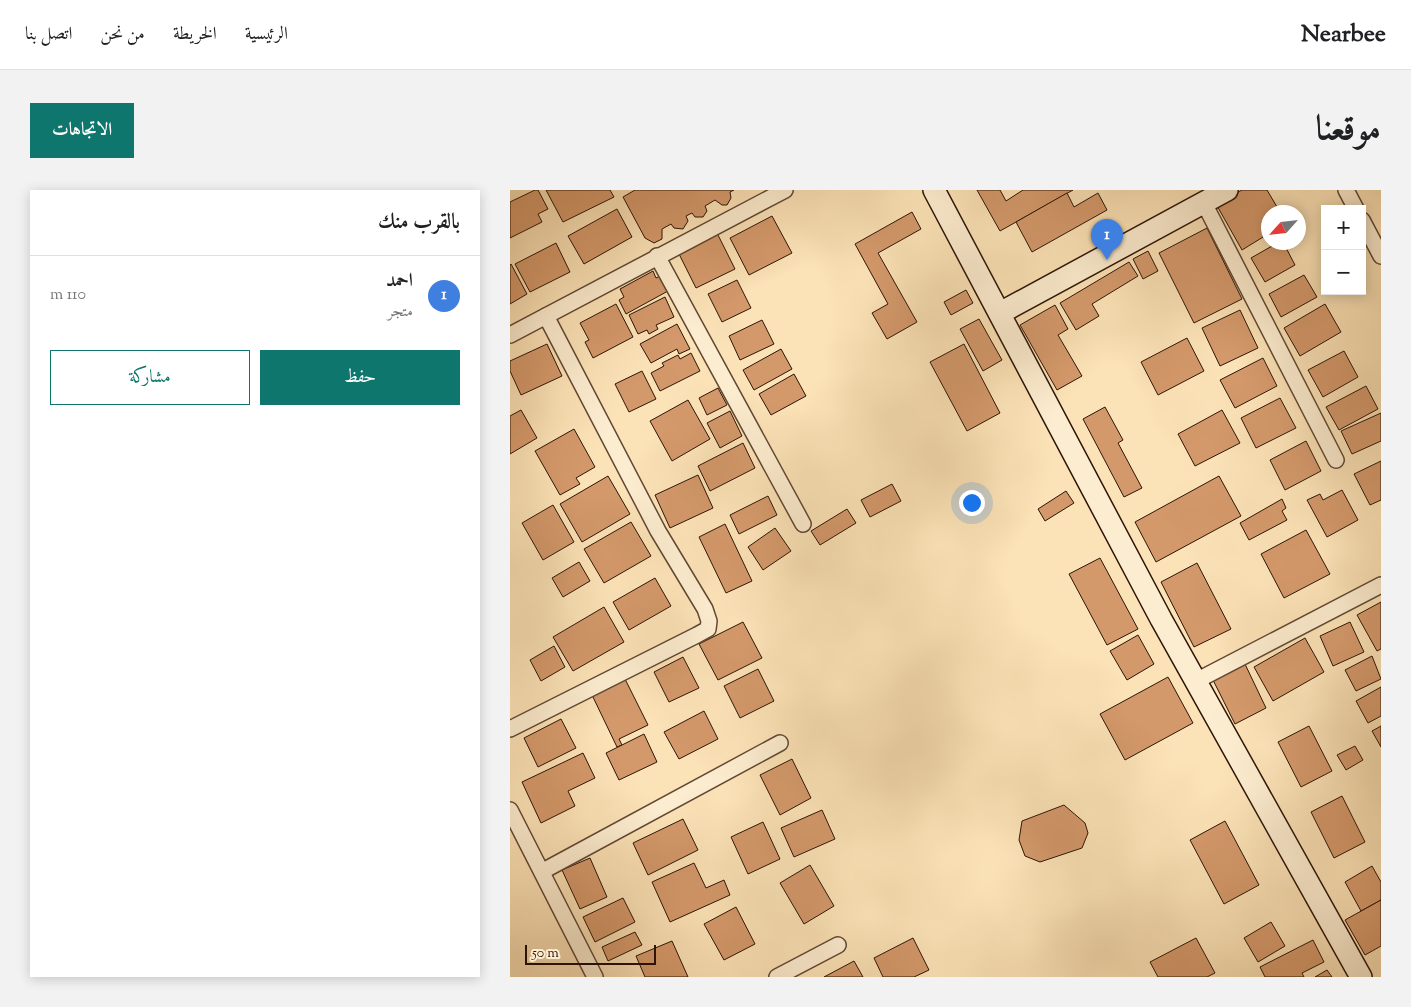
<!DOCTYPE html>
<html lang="ar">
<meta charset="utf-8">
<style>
:root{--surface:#fff;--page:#f2f2f2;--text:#202124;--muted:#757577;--line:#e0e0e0;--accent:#0f766e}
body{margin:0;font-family:"Sorts Mill Goudy",Amiri,serif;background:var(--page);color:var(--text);direction:rtl}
.controls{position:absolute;right:15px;top:15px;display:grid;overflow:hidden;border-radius:0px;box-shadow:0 2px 12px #0003}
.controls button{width:45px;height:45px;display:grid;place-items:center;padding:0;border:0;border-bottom:1px solid var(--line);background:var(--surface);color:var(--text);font:25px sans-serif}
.compass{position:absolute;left:751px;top:15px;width:45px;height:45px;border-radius:50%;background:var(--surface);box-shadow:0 2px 12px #0003;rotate:243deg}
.scale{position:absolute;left:15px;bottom:12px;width:131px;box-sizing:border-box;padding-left:5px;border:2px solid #2d1407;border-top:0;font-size:14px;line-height:18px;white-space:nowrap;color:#2d1407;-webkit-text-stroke:4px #fdedd0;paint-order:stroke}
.you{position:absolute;left:461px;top:312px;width:18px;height:18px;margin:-12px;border:4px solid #fff;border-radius:50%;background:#1a73e8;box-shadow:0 0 0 8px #1a73e833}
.badge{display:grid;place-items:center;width:32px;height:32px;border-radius:50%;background:var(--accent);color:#fff;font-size:16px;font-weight:700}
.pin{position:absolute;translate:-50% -41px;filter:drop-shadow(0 1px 2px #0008)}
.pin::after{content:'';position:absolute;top:26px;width:18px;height:15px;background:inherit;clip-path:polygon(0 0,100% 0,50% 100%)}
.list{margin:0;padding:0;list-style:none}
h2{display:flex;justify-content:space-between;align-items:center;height:65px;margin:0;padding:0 20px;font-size:21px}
h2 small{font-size:16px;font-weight:400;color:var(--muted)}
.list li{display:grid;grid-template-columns:32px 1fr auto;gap:15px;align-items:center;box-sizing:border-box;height:80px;padding:0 20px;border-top:1px solid var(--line)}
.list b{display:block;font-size:19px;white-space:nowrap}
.list p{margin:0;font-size:16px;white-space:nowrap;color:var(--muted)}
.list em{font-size:16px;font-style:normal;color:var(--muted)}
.actions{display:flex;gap:10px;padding:15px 20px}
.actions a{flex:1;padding:11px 0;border:1px solid var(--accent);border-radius:0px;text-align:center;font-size:18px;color:var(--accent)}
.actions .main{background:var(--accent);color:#fff}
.map{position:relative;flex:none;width:871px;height:787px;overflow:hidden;direction:ltr;border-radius:0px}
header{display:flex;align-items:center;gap:30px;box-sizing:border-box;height:70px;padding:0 25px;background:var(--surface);border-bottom:1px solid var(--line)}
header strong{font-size:24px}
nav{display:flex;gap:28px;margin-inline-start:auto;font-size:18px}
.intro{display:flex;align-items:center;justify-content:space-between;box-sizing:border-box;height:120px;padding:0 30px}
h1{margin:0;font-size:35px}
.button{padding:12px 22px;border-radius:0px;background:var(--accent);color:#fff;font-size:18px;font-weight:700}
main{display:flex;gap:30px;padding:0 30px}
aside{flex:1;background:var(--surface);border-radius:0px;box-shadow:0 2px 12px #0003}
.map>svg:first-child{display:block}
.building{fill:#d4996b;stroke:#2d1407}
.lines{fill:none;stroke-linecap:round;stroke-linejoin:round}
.street-casing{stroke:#614833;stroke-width:18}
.secondary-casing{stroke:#2d1407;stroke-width:24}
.street{stroke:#fdedd0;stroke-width:15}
.secondary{stroke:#fdedd0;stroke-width:21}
</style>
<header>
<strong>Nearbee</strong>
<nav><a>الرئيسية</a><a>الخريطة</a><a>من نحن</a><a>اتصل بنا</a></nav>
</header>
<div class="intro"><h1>موقعنا</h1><a class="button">الاتجاهات</a></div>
<main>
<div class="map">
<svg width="871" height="787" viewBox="0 0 871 787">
<rect width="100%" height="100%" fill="#fce3b7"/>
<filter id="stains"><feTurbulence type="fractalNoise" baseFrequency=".004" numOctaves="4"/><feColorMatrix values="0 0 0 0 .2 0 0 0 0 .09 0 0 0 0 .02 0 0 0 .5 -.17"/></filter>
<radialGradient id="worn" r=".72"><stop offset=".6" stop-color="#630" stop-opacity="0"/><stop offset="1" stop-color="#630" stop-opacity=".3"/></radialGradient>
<g class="building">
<path d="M 25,0 L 28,0 L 38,19 L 28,24 L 32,32 L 0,48 L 0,12 Z"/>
<path d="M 36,0 L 100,0 L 104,7 L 53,32 Z"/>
<path d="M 125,0 L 224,0 L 220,2 L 221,8 L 217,15 L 212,15 L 205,10 L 195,16 L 197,21 L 193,27 L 185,27 L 182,23 L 176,26 L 178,31 L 173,39 L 164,38 L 161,34 L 152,39 L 152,49 L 144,53 L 135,48 L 113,7 Z"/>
<path d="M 467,0 L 490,0 L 496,11 L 513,0 L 563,0 L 490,41 Z"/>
<path d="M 732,0 L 757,0 L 770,22 L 758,22 L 758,44 L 732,60 L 706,14 Z"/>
<path d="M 557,3 L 564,17 L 588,3 L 597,20 L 522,62 L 506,32 Z"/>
<path d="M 107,19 L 122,47 L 74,74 L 58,46 Z"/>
<path d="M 402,22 L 411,39 L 368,63 L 407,132 L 377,149 L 362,123 L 378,114 L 345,54 Z"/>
<path d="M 262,26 L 282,63 L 239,85 L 220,48 Z"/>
<path d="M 697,38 L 732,109 L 684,133 L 649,63 Z"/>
<path d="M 207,43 L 225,79 L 186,98 L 168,62 Z"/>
<path d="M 769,52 L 773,52 L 785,75 L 755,92 L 741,68 Z"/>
<path d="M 46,53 L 60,82 L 20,102 L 5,74 Z"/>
<path d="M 638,61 L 648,81 L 633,89 L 623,69 Z"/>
<path d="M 619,72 L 628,86 L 582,114 L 589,126 L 566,140 L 550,113 Z"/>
<path d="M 1,74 L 17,104 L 0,114 L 0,75 Z"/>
<path d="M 143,81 L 146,88 L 150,86 L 158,101 L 116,124 L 109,110 L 114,107 L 110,99 Z"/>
<path d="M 794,85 L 807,107 L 771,127 L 759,104 Z"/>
<path d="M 227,90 L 241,118 L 212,132 L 198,104 Z"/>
<path d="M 456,100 L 463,113 L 441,125 L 434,112 Z"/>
<path d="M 155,107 L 164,127 L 146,135 L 148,139 L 139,144 L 137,140 L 128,144 L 119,125 Z"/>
<path d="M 106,114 L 123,147 L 83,168 L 75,152 L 79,150 L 70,133 Z"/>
<path d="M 815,114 L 831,142 L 790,166 L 774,138 Z"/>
<path d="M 545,115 L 558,139 L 548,145 L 572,186 L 547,200 L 510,135 Z"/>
<path d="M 730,120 L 748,158 L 710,176 L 692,138 Z"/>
<path d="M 469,129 L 492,170 L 473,181 L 450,139 Z"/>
<path d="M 252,130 L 264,154 L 230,170 L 219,146 Z"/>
<path d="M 167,134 L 180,159 L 169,164 L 167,159 L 141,173 L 130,154 Z"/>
<path d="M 677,148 L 694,181 L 648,205 L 631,172 Z"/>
<path d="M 37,154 L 52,186 L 11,205 L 0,181 L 0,171 Z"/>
<path d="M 454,154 L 490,223 L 457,241 L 420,172 Z"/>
<path d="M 271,159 L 282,179 L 244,200 L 233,180 Z"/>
<path d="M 834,161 L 848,187 L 813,207 L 798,180 Z"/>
<path d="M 181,163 L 190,181 L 150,201 L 141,183 L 154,176 L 152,173 L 168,165 L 170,169 Z"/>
<path d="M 753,168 L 767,196 L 725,218 L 710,190 Z"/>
<path d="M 132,181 L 146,209 L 119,222 L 105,194 Z"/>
<path d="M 284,184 L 296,206 L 261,225 L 249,204 Z"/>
<path d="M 856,196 L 868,219 L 829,240 L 816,217 Z"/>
<path d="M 208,198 L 217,215 L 197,225 L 189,208 Z"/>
<path d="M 770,208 L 786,238 L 746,258 L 731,228 Z"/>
<path d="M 178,210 L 200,249 L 162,271 L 140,231 Z"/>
<path d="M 595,217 L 613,250 L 608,253 L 632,298 L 614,307 L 573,229 Z"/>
<path d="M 11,220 L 27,248 L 0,264 L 0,226 Z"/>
<path d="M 712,220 L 730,253 L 685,276 L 668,244 Z"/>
<path d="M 220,221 L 232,246 L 210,258 L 197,233 Z"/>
<path d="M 871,223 L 871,251 L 842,264 L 831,241 Z"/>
<path d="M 64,239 L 85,277 L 66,288 L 70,294 L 50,305 L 25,261 Z"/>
<path d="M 796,251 L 811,281 L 775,300 L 760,270 Z"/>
<path d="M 233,253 L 245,278 L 200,301 L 188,276 Z"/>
<path d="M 871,271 L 871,310 L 860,315 L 844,284 Z"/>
<path d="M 188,285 L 203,318 L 160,338 L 145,305 Z"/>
<path d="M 98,286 L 120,324 L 72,352 L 50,314 Z"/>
<path d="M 709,286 L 731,326 L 646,372 L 625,332 Z"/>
<path d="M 382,294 L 391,311 L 360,327 L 351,310 Z"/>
<path d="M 832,300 L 848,330 L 817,347 L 797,310 L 810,304 L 813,310 Z"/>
<path d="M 556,301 L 564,313 L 535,331 L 528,319 Z"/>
<path d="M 258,306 L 267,325 L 229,344 L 220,325 Z"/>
<path d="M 772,309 L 776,318 L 772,321 L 777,330 L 739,350 L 730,333 Z"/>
<path d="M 43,315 L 64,352 L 33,370 L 12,333 Z"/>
<path d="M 337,319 L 346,333 L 310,355 L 301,341 Z"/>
<path d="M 121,332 L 141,366 L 94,393 L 74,359 Z"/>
<path d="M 215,334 L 242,391 L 216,403 L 189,347 Z"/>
<path d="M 265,338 L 281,361 L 253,380 L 238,357 Z"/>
<path d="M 796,340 L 820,384 L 774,408 L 751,364 Z"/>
<path d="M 590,368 L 628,439 L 597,455 L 559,384 Z"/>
<path d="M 69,372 L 80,391 L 53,407 L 42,388 Z"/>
<path d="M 687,373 L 721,439 L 684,457 L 651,392 Z"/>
<path d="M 145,388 L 161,416 L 119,440 L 103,412 Z"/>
<path d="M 871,412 L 871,459 L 867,461 L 847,425 Z"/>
<path d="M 94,417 L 114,452 L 63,481 L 43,447 Z"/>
<path d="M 233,432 L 252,468 L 208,490 L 189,454 Z"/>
<path d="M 840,432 L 854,462 L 823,476 L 810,446 Z"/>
<path d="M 628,445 L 644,474 L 617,490 L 600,461 Z"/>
<path d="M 795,448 L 814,482 L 763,511 L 744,477 Z"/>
<path d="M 44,456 L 55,477 L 31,491 L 20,470 Z"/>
<path d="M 862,466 L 871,489 L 846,501 L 835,480 Z"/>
<path d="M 173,467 L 189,498 L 159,512 L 144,482 Z"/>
<path d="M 734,472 L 756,518 L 725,534 L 702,488 Z"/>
<path d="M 248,479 L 264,511 L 230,528 L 214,496 Z"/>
<path d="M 658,487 L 683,533 L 615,570 L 590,524 Z"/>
<path d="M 115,489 L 138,535 L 109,549 L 112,555 L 107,557 L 82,505 Z"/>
<path d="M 871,497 L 871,526 L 858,533 L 846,511 Z"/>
<path d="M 194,521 L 208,549 L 169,569 L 154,542 Z"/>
<path d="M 51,529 L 66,558 L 28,577 L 14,548 Z"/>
<path d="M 799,536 L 822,581 L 791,597 L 768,552 Z"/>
<path d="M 871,536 L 871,557 L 862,541 Z"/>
<path d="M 134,544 L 147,572 L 109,590 L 96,563 Z"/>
<path d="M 845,556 L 853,570 L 836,580 L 827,565 Z"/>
<path d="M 73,563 L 85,588 L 58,601 L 65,616 L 31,633 L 12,592 Z"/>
<path d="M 282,569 L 301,608 L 270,625 L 250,585 Z"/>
<path d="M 832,606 L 855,652 L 824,668 L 801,622 Z"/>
<path d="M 554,615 L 575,633 L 578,643 L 572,658 L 530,672 L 515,666 L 509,650 L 512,631 Z"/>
<path d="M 312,620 L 325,649 L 284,667 L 271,638 Z"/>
<path d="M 173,629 L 188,660 L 138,685 L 123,653 Z"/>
<path d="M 715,631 L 749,695 L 714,714 L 680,650 Z"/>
<path d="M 253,632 L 270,669 L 238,684 L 221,647 Z"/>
<path d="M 80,668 L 97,707 L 70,719 L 52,680 Z"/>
<path d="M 184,673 L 196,698 L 214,690 L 220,705 L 160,732 L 142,692 Z"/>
<path d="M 300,675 L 324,716 L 294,734 L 270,693 Z"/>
<path d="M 862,676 L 871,692 L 871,710 L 851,721 L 835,692 Z"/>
<path d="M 113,708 L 125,732 L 85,752 L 73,727 Z"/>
<path d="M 871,710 L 871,756 L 855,765 L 835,730 Z"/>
<path d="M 226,717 L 245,754 L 214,770 L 194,734 Z"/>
<path d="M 761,732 L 775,756 L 748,772 L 734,748 Z"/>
<path d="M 125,742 L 132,755 L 98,771 L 92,757 Z"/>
<path d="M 403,748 L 419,780 L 404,787 L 373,787 L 364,768 Z"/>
<path d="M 686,748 L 705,783 L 697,787 L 648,787 L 640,772 Z"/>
<path d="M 803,750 L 814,772 L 792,783 L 794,787 L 755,787 L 750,777 Z"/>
<path d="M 162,751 L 178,787 L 135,787 L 126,766 Z"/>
<path d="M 344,771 L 353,787 L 314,787 Z"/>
<path d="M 817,780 L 822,787 L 805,787 Z"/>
</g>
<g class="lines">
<g class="street-casing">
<g id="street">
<path d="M 836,0 L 846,19"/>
<path d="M 694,13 L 826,270"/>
<path d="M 852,30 L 871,66"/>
<path d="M 147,66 L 293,334"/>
<path d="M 36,126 L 275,0"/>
<path d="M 0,145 L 36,126 L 148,341 L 195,419 L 199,431 L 198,439 L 187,445 L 0,539"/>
<path d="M 686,491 L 871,395"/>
<path d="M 0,620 L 85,787"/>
<path d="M 33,681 L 270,553"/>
<path d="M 267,787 L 328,755"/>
</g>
</g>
<g class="secondary-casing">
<g id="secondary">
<path d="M 424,0 L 651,429 L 851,787"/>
<path d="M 490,123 L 717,0"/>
</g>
</g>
<use href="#street" class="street"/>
<use href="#secondary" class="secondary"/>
</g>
<rect width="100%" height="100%" filter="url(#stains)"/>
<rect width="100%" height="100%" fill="url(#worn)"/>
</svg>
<div class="controls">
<button>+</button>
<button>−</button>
</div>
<svg class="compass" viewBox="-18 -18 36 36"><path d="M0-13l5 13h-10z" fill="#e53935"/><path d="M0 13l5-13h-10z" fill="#757577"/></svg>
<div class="scale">50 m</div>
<div class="you"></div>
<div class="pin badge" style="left:597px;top:70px;background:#3f7fe0">1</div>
</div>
<aside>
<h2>بالقرب منك<small></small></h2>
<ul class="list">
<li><span class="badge" style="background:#3f7fe0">1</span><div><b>احمد</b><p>متجر</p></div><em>110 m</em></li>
</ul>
<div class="actions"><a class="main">حفظ</a><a>مشاركة</a></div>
</aside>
</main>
